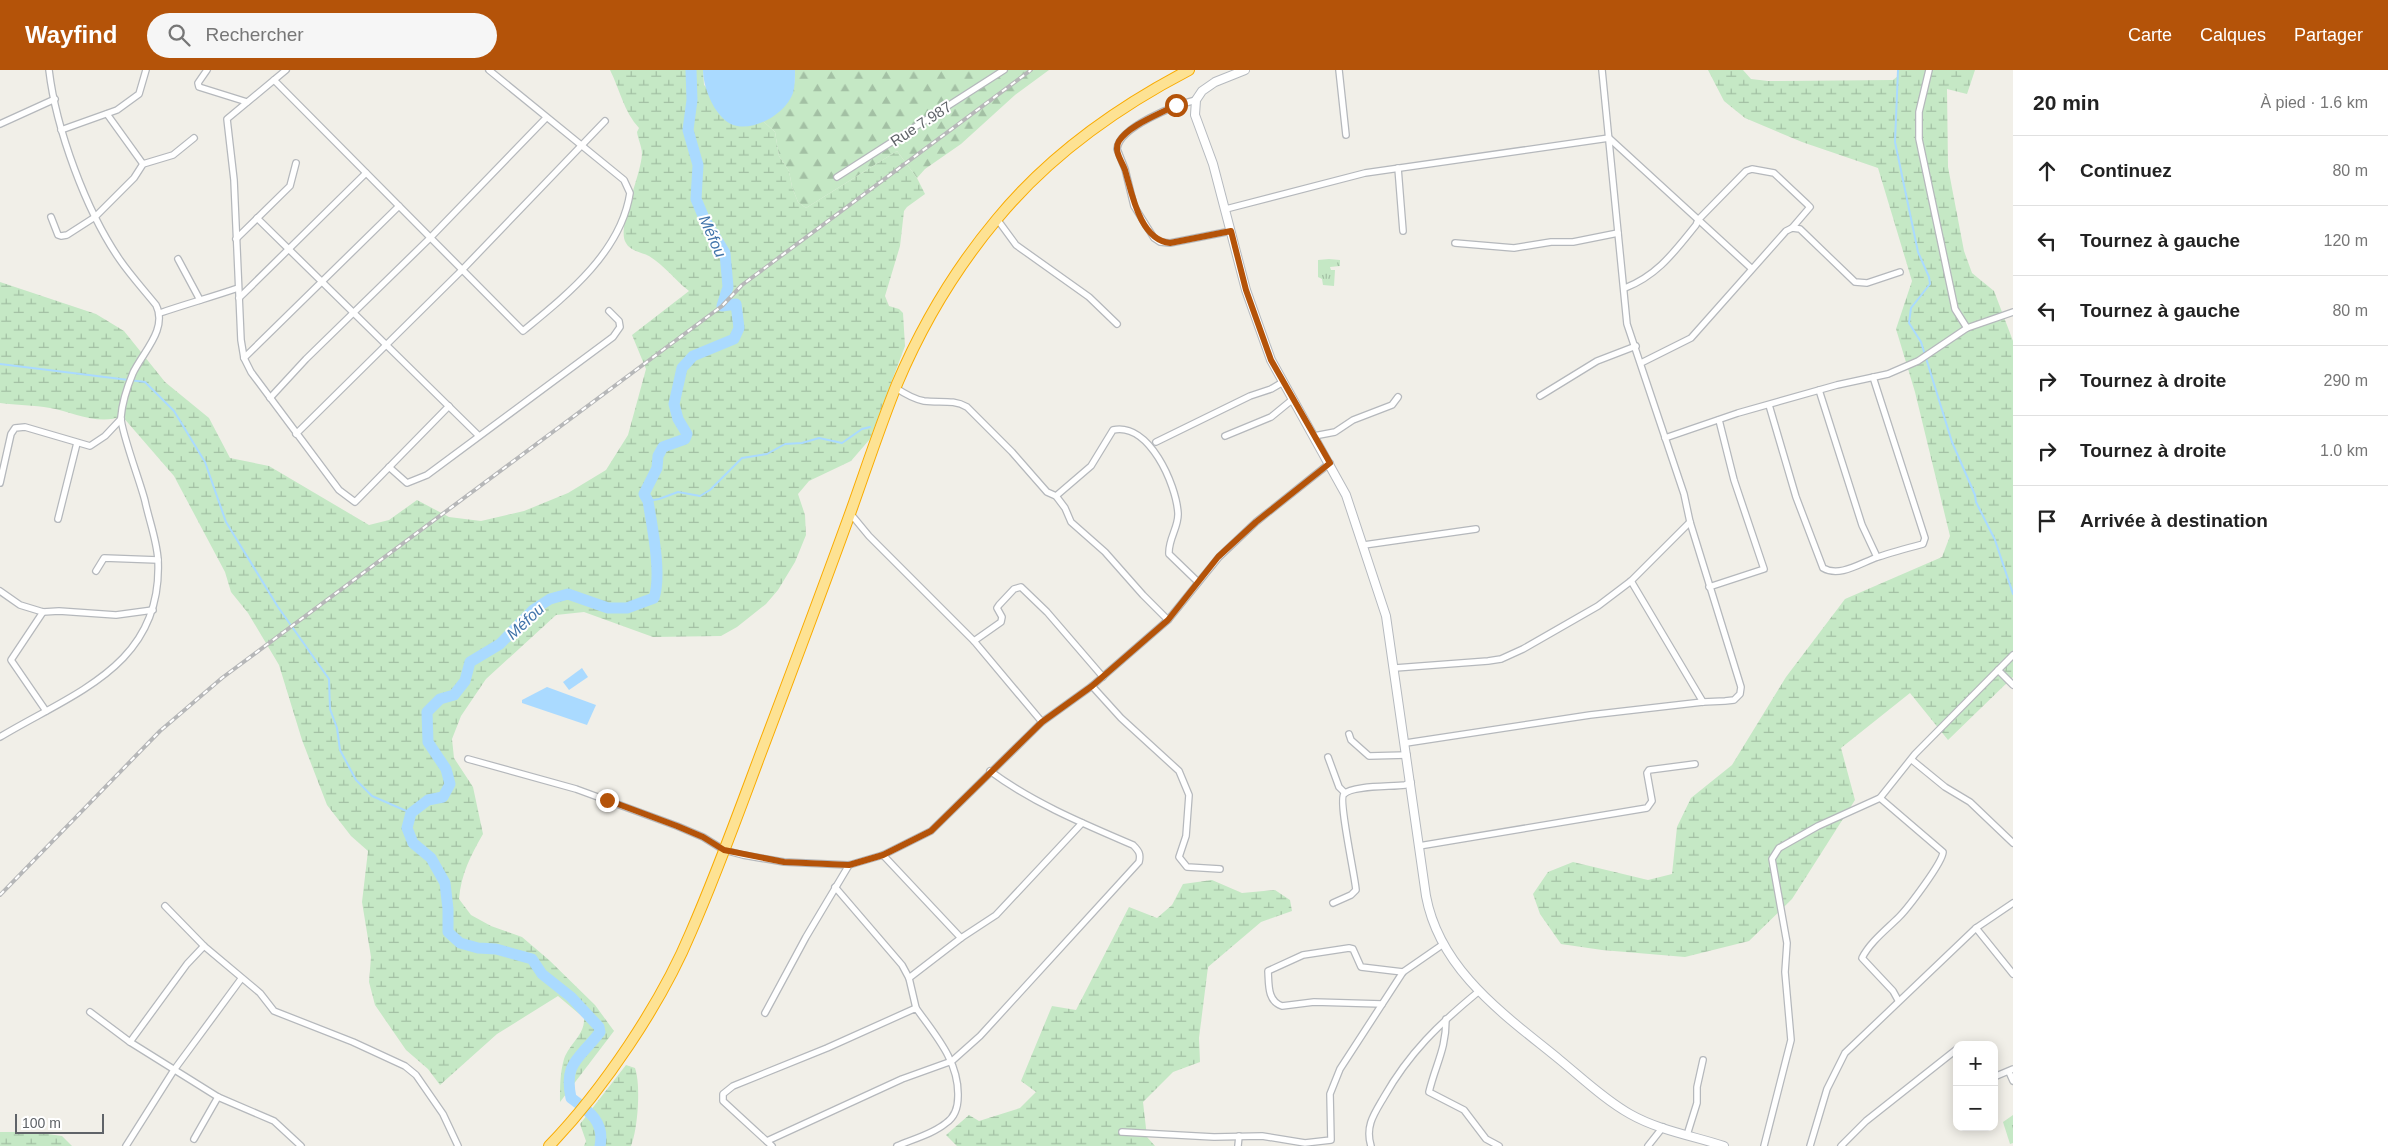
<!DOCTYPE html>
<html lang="fr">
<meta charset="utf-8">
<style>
:root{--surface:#fff;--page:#f6f6f6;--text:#222;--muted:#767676;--line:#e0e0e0;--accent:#b45309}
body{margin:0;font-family:Arial,sans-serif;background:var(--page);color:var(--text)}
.controls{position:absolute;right:15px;bottom:15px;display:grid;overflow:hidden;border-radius:10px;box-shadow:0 2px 12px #0003}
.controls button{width:45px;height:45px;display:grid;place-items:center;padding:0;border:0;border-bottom:1px solid var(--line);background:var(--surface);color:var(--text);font:25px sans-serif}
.scale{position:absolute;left:15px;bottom:12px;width:89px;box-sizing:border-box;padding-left:5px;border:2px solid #5f6368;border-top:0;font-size:14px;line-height:18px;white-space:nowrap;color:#5f6368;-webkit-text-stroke:4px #fff;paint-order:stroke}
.stop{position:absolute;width:15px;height:15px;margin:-11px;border:4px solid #b45309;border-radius:50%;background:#fff}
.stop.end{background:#b45309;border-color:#fff;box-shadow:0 1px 5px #0008}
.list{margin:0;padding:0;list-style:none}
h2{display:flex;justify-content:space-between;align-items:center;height:65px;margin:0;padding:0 20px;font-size:21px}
h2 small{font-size:16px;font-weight:400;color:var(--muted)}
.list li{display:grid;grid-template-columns:32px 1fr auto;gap:15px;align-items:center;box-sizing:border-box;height:70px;padding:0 20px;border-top:1px solid var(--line)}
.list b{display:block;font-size:19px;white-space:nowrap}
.list em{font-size:16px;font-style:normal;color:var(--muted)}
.icon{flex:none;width:28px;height:28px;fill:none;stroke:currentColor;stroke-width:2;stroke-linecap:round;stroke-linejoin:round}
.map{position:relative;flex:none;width:2013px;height:1076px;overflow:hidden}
header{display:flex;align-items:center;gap:30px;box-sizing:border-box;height:70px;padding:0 25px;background:var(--accent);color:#fff}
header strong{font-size:24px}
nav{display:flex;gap:28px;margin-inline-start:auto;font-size:18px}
.search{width:350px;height:45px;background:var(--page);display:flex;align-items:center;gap:12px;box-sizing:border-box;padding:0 18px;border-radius:28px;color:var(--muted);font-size:19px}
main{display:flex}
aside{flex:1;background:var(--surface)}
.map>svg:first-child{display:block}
.grass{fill:url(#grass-tufts)}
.forest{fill:url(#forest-firs)}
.wetland{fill:url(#wetland-marsh)}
.water{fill:#aadaff}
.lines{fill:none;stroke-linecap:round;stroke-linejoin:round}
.stream{stroke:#aadaff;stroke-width:2}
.river{stroke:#aadaff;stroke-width:11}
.street-casing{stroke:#b5b8bc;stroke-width:8}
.secondary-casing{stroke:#b6babf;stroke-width:10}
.highway-casing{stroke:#f9ab00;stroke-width:12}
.street{stroke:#fff;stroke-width:5.5}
.secondary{stroke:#fff;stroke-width:8}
.highway{stroke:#fde293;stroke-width:10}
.rail-casing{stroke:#b6b7b8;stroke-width:4}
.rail{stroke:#fff;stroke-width:2;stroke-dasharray:5.5;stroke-linecap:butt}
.route{stroke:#b45309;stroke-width:6}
.labels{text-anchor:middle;stroke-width:4;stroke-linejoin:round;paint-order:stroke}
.street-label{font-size:15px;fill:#5f6368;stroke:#fff}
.water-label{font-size:16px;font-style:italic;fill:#4174aa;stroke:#fff}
</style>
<header>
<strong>Wayfind</strong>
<div class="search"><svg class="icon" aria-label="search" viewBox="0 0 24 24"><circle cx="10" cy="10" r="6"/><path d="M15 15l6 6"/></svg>Rechercher</div>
<nav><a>Carte</a><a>Calques</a><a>Partager</a></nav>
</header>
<main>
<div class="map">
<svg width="2013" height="1076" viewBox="0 0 2013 1076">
<defs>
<pattern id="grass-tufts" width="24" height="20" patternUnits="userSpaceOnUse" patternTransform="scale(1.25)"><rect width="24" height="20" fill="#c5e8c5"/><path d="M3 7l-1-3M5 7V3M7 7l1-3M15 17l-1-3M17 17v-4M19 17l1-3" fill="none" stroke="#a3c0a4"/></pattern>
<pattern id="forest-firs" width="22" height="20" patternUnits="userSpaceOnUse" patternTransform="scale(1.25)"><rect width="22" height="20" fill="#c5e8c5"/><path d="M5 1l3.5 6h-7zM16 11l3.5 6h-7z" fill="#a3c0a4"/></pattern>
<pattern id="wetland-marsh" width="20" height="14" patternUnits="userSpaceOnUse" patternTransform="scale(1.25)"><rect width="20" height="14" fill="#c5e8c5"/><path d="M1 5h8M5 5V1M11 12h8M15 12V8" fill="none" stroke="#a3c0a4"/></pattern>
</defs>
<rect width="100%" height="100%" fill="#f1efe8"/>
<g class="grass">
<path d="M 1329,189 L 1340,190 L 1340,196 L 1330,197 L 1331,200 L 1335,200 L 1334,216 L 1323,215 L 1322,209 L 1318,207 L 1318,190 Z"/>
<path d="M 2013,1045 L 2013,1073 L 2010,1074 L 2003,1052 Z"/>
</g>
<path class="forest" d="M 795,0 L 1049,0 L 1015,25 L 961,74 L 925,99 L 917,108 L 897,81 L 806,138 L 798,132 L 792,117 L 789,101 L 779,86 L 775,62 L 763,51 C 785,40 796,25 795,0 Z"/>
<g class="wetland">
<path d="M 610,0 L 703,0 L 704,15 L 747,56 L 763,51 L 775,62 L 779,86 L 789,101 L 792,117 L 798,132 L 806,138 L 897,81 L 917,108 L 925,124 L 907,137 L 904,141 L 900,176 L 885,226 L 889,236 L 899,239 L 903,243 L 905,276 L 870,369 L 851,391 L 809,411 L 798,424 L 805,445 L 806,465 L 795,492 L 778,520 L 766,534 L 737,557 L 721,566 L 653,567 L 584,542 L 556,545 L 486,609 L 461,646 L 452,669 L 454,688 L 473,717 L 483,764 C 471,785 461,804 459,829 L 471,845 L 491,856 L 522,867 L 549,890 L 595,935 L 614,961 L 560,1032 C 560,1017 560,1003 564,989 C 570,973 585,965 584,948 L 558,926 L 497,964 L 440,1015 L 428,999 L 406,980 L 375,935 L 369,912 L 371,887 L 362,832 L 368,781 L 351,766 L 327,735 L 302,670 L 279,595 L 248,543 L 231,522 L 225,502 L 174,406 L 122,346 C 99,356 73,342 50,338 C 34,335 16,335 0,333 L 0,212 L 96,244 L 124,261 L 165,312 L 209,348 L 230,388 L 269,396 L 369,455 L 389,450 L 417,430 L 449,447 L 481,451 L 524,441 L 568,423 L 606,400 L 628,365 L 646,299 L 632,265 L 689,221 C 675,210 664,195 649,186 C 641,182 630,181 626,173 C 616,159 641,106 642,84 C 642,77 638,69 637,62 L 639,58 C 624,42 620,20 610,0 Z"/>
<path d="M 1708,0 L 1743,0 L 1751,9 L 1768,11 L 1893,10 L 1898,6 L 1898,0 L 1975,0 L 1967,24 L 1947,19 L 1948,97 L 1964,181 L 1972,203 L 1994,221 L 2013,271 L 2013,607 L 1948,670 L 1910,623 L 1841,678 L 1855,730 L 1792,829 L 1749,871 L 1685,887 L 1602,880 L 1561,874 L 1540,844 L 1533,824 L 1548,802 L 1573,792 L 1648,810 L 1672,804 L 1677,757 L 1691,728 L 1732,695 L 1786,607 L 1845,529 L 1942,487 L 1950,466 L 1915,322 L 1896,259 L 1912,211 L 1878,98 L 1802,72 L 1745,48 L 1724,31 Z"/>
<path d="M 1212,810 L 1242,823 L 1275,820 L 1290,830 L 1292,841 L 1261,852 L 1208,897 L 1199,968 L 1200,992 L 1173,1002 L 1143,1032 L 1147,1067 L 1155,1076 L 957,1076 L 946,1065 L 969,1045 L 979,1051 L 1020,1038 L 1036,1022 L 1021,1011 L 1052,936 L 1076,940 L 1129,837 L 1157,848 L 1172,835 L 1183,814 Z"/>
<path d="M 626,995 L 635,998 C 641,1015 638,1059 631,1076 L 584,1076 L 586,1071 L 580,1054 Z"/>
<path d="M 0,1062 L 34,1062 L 62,1066 L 72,1076 L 0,1076 Z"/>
</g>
<g class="water">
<path d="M 703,0 L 795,0 C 795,8 795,16 793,23 C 786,43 757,60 737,56 C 716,52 703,18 703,0 Z"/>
<path d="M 582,598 L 588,607 L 569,620 L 563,612 Z"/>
<path d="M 547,617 L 596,635 L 587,655 L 522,633 L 522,630 Z"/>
</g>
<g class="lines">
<g class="stream">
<path d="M 1898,0 L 1895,72 L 1918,182 L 1929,207 L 1930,214 L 1911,238 L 1909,253 L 1921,272 L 1952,372 L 1975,425 L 1976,432 L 1995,470 L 2013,524"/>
<path d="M 0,294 L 145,312 L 174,341 L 205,392 L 226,452 L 278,537 L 329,609 L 330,639 L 337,658 L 340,680 L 356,710 L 372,726 L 411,743"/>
<path d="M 648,431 L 659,429 L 678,422 L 700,426 L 710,420 L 742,388 L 767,384 L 785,374 L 802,373 L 819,368 L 842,373 L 862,359 L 870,357"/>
</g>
<path class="river" d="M 600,1076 C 605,1052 589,1041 571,1028 C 564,995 577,990 596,967 L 600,962 L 599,957 L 571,927 L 542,904 L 532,889 L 496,879 L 478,878 L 460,873 L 448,862 L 448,839 L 445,813 L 431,788 L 413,773 L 407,758 L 411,743 L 428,730 L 443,727 L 450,714 L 446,699 L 428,672 L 427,642 L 440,629 L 454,625 L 465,611 L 470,592 L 500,574 L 533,540 L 550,529 L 568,524 L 608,538 L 627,538 L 654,528 C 662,504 652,456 648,431 L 644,424 L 657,398 L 658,386 L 663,377 L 685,369 L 687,364 L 678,349 L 674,334 L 682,298 L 693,286 L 734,269 L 739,258 L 736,234 L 722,236 L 728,217 L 725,183 L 704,148 L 696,129 L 698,95 L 688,60 L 692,30 L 691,0"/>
<g class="street-casing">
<g id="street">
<path d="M 207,0 L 198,13 L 199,17 L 247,32"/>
<path d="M 286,0 L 227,49 L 234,110 L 241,270 L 244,288 L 251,302 L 339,420 L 355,432 L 449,336"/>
<path d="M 1339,0 L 1346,65"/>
<path d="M 1929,0 L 1919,42 L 1919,69 L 1955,239 L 1967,258 L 2013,242"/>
<path d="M 274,10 L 523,261 C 567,225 621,182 630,123 L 624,110 L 489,0"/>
<path d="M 1196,30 C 1175,35 1119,57 1117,79 L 1125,99 L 1134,136 L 1154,168 L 1160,172 L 1170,173 L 1231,161"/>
<path d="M 107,44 L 143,94"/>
<path d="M 0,54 L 55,29"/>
<path d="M 61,60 L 117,40 L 139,24 L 146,0"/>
<path d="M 1398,98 L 1403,161"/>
<path d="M 837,107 L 1004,0"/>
<path d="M 1226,139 L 1365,103 L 1609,68 L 1751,198"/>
<path d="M 51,147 L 58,165 L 61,166 L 67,165 L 95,147 L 134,108 L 143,94 L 173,85 L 194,68"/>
<path d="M 257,148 L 478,365"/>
<path d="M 997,149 L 1016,175 L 1089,227 L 1117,254"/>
<path d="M 236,169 L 290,116 L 296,93"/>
<path d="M 1455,173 L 1514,178 L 1551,172 L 1573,172 L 1618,163"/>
<path d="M 178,189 L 200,230"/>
<path d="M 1625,218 C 1658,205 1674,182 1696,155 L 1698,150 L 1746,101 L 1752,99 L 1774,103 L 1807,134 L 1810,137 L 1792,158"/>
<path d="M 239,228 L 366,103"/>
<path d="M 160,243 C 186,234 212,227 238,218"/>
<path d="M 244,288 L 399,136"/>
<path d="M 1641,293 L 1691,268 L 1786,161 L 1792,158 L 1800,159 L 1855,212 L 1867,213 L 1900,202"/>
<path d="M 896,318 C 905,324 913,329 924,331 C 940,333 953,329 967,337 L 1012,382 L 1047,422 L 1056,426 L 1065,438 L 1071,452 L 1105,482 L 1143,525 L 1168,550"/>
<path d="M 1819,320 L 1862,455 L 1877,487"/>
<path d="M 1540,326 L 1597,291 L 1636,276"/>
<path d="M 270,328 L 306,289 L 430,168 L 546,48"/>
<path d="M 1769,335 L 1796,427 L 1823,498 C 1840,508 1862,492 1878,487 C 1893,482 1908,478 1923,474 L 1925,468 L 1873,307"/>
<path d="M 296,364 L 462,200 L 605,51"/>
<path d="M 1225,366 L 1271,347 L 1293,329"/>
<path d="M 1314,366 L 1335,362 L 1353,350 L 1392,335 L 1398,327"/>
<path d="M 1665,368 L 1738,343 L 1837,315 L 1888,304 L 1918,291 L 1967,258"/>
<path d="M 1156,372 L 1250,326 L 1271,319 L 1283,312"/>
<path d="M 389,397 L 407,413 L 427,405 L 613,267 L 620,257 L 619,251 L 609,241"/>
<path d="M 0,413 L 11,364 L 15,358 L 25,357 L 90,376 L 105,366 L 121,349"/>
<path d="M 1056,426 L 1091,396 L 1113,360 C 1149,352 1176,414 1178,443 C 1179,457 1168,469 1169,484 L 1198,512"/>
<path d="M 850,443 L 869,466 L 974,571 L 1042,652"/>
<path d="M 58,449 L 77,373"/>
<path d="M 1364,475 L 1476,459"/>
<path d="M 96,501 L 104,488 L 158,490"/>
<path d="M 1631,511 L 1703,632"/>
<path d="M 1709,517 L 1764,499 L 1734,410 L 1719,350"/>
<path d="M 0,521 L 20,535 L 43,542 L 59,541 L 116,545 L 153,540"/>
<path d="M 43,542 L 11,590 L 46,641"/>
<path d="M 974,571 L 1001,552 L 1002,547 L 997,538 L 999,535 L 1014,519 L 1021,517 L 1047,542 L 1103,607"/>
<path d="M 1395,598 L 1488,591 L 1501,589 L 1523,579 L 1598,536 L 1631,511 L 1690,452"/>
<path d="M 1998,600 L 2013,615"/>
<path d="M 1092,616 L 1121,648 L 1179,701 L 1189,725 L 1186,766 L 1179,787 L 1187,797 L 1220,799"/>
<path d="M 1349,664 L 1351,670 L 1369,686 L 1407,685"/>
<path d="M 0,667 C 75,622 163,595 158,490 C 157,471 149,450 145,431 C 141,414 120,359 121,347 C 122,334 128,315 133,303 C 143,282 168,259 156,235 C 144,220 131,206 120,190 C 86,141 56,59 49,0"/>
<path d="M 1406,673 L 1590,645 L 1703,632 L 1725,631 L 1734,630 L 1740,624 L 1741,617 L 1690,452 L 1684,424 L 1627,254 L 1602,0"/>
<path d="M 1328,687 L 1339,717 L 1345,723"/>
<path d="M 468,689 L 576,719 L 677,756 L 703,767 L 724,780 L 743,785 L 784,792 L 849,795 L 883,785 L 931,761 L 1042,652 L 1092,616 L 1168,550 L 1219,487 L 1256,452 L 1330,393"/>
<path d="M 1912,690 L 1945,717 L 1970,732 L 2013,773"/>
<path d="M 1880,728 L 1943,782 C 1943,792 1908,838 1899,847 C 1887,859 1870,872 1862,888 L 1893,921 L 1898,930"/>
<path d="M 1419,776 L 1647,738 L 1652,731 L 1647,703 L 1649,700 L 1695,694"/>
<path d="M 883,785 L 961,868"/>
<path d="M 835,817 L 902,895 L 909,908"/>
<path d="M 1333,833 L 1351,825 L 1356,820 C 1355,806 1338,730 1344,724 C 1353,715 1392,717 1405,715 L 1411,712"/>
<path d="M 165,836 L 204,876 L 260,923 L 274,941 L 353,972 L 405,996 L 416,1005 L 443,1044 L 458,1076"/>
<path d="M 1976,858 L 2013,904"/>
<path d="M 1382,934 L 1314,932 L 1282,936 C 1267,931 1269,914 1268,901 L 1303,885 L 1349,878 L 1353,879 L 1361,897 L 1403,902"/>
<path d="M 916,938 L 909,908 L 961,868 L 996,845 L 1082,753"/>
<path d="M 90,942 L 130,972 L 218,1027 L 274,1051 L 301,1076"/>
<path d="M 765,943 L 806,867 L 849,795"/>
<path d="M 1446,949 C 1446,980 1436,993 1429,1022 L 1464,1040 L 1486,1069 L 1499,1076"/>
<path d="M 130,972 L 187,894 L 204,876"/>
<path d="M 1968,975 L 1973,975"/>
<path d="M 2009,1002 L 2013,1011"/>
<path d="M 1994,1007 L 2013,999"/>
<path d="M 1122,1062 L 1214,1067 L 1262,1066 L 1305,1073 L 1331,1070 L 1330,1024 L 1340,999 L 1403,902 L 1442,875"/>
<path d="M 1687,1065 L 1697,1033 L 1697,1017 L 1703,990"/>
<path d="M 194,1069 L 218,1027"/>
<path d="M 767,1071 L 902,1009 L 952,991 L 980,966 L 1139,792 C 1141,784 1139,781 1133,775 C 1084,754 1033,733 990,701"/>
<path d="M 126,1076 L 174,1000 L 241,909"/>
<path d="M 772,1076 L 723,1031 L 723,1024 L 733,1016 L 827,978 L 916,938 C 935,965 959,991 958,1026 C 958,1037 955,1047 946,1053 C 933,1064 913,1069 897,1076"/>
<path d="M 1238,1076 L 1239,1066"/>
<path d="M 1371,1076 C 1365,1056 1374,1044 1384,1027 C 1409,983 1439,954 1478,922"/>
<path d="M 1648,1076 L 1663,1057"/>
<path d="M 1764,1076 L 1791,970 L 1785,902 L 1787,873 L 1772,789 L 1779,778 L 1818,756 L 1880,728 L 1915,684 L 2013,585"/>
<path d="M 1810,1076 L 1827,1019 L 1845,983 L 1976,858 L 2013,833"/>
<path d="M 1841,1076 L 1866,1051 L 1957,979"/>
</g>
</g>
<g class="secondary-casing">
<path id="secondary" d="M 1245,0 L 1215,12 L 1202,21 L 1196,30 L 1195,45 L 1213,94 L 1246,220 L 1271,290 L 1346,425 L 1386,546 L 1426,826 C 1440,901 1505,945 1560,990 C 1582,1008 1605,1030 1630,1044 C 1658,1060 1693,1066 1724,1076"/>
</g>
<g class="highway-casing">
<path id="highway" d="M 549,1076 C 603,1020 661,934 691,862 C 716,805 737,747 759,688 C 790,606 821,524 851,441 C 866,399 880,356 897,314 C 922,255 956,198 997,149 C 1048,87 1118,37 1189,0"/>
</g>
<use href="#street" class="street"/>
<use href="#secondary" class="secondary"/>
<use href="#highway" class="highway"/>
<g class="rail-casing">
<path id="rail" d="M 0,825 L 160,661 L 222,608 L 722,236 L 742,215 L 1031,0"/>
</g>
<use href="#rail" class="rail"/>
</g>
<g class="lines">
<path class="route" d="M 607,730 L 677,756 L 703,767 L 724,780 L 784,792 L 849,795 L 883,785 L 931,761 L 1042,652 L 1092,616 L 1168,550 L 1218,487 L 1256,452 L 1330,393 L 1271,290 L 1246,220 L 1231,161 L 1170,173 C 1140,170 1132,124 1125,100 C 1122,91 1113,81 1119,71 C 1129,55 1160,44 1176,35"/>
</g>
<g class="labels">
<g class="street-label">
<text transform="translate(921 54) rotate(-33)" y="5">Rue 7.987</text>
</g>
<g class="water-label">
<text transform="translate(713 166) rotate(66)" y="6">Méfou</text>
<text transform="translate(525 551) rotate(-43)" y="6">Méfou</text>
</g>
</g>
</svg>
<div class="controls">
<button>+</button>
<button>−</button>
</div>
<div class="scale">100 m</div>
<div class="stop" style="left:1176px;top:35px"></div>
<div class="stop end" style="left:607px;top:730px"></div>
</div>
<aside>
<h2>20 min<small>À pied · 1.6 km</small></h2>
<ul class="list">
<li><svg class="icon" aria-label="ahead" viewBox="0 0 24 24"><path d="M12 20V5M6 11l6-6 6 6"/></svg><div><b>Continuez</b></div><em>80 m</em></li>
<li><svg class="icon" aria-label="left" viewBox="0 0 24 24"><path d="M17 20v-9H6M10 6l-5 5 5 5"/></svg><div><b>Tournez à gauche</b></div><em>120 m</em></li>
<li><svg class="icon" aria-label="left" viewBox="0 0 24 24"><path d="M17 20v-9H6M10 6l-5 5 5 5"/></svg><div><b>Tournez à gauche</b></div><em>80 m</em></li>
<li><svg class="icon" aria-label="right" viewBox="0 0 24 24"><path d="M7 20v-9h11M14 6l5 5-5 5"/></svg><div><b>Tournez à droite</b></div><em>290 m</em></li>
<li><svg class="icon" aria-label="right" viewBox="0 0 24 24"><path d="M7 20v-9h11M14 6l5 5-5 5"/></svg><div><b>Tournez à droite</b></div><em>1.0 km</em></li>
<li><svg class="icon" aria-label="arrive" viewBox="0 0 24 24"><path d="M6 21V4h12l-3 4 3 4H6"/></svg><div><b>Arrivée à destination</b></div></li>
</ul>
</aside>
</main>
